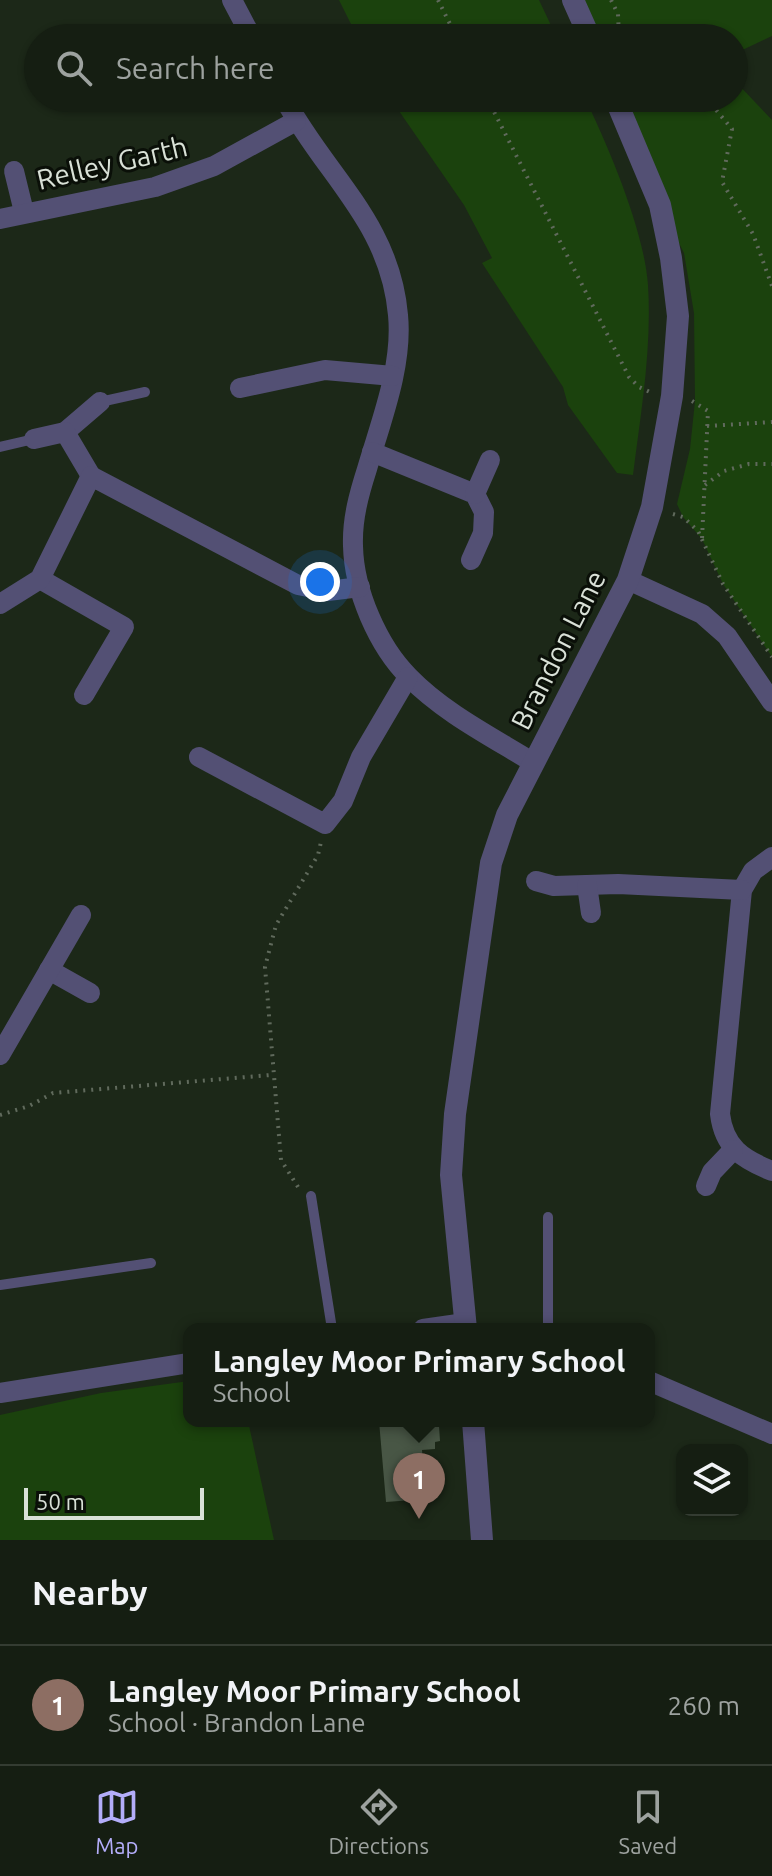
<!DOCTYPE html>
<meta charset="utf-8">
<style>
:root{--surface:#151e12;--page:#1e271b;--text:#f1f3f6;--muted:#9da29f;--line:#343c32;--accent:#b3adf9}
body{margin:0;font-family:Ubuntu,sans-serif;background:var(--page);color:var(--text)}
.controls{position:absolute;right:24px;bottom:24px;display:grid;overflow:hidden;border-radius:16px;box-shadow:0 2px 6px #0004}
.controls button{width:72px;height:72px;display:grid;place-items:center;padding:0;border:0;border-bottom:2px solid var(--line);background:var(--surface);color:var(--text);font:40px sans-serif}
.scale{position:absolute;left:24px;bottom:20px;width:180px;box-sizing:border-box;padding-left:8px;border:4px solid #d9e1d7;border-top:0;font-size:22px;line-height:28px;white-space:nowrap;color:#d9e1d7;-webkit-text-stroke:6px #0a0f08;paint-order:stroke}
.you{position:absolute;left:320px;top:582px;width:28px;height:28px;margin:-20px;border:6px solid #fff;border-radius:50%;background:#1a73e8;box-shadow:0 0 0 12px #1a73e833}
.badge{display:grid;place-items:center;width:52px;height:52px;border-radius:50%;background:var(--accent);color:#fff;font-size:26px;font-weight:700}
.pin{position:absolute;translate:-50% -66px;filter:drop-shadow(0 2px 4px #0008)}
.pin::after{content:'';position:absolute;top:42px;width:28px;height:24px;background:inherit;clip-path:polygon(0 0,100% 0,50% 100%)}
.popup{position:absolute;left:183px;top:1323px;width:472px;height:104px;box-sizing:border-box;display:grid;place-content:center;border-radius:16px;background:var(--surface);filter:drop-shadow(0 2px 6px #0005);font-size:26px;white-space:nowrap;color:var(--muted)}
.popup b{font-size:30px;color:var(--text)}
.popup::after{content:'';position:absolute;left:50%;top:100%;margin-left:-16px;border:16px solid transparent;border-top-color:var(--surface)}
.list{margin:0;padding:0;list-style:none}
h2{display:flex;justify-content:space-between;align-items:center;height:104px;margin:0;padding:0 32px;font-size:34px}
h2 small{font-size:26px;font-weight:400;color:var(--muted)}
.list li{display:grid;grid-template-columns:52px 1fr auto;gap:24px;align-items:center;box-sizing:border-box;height:120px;padding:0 32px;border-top:2px solid var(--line)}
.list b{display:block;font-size:30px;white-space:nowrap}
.list p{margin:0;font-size:26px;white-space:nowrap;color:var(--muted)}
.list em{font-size:26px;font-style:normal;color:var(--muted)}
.icon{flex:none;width:44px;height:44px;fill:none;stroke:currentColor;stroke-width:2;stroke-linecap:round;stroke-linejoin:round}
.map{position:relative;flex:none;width:772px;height:1540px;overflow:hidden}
.search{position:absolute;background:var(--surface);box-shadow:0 2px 6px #0004;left:24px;right:24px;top:24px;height:88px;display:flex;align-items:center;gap:20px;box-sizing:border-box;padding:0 28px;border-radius:44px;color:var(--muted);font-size:30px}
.sheet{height:224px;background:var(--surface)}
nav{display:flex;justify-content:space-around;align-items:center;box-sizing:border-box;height:112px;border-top:2px solid var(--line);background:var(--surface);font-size:22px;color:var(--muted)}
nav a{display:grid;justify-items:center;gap:4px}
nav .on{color:var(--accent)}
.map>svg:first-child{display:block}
.green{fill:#1b420d}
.building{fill:#485645}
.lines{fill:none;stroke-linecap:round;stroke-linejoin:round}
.path{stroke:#606a5c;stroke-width:4;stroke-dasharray:2 6;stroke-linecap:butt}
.service{stroke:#535074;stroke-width:10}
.minor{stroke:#535074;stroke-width:20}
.tertiary{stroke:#535074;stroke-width:22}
.labels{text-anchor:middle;stroke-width:6;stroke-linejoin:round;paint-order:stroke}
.street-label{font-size:28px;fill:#d9e1d7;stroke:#0a0f08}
</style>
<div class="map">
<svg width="772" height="1540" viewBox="0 0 772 1540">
<rect width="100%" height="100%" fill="#1c2818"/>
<g class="green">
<path d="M 339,0 L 539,0 L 557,38 L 358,38 Z"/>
<path d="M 573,0 L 772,0 L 772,36 L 734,54 L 734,38 L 590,38 Z"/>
<path d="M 734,80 L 772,120 L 772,657 L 723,584 L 702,539 L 683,517 L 677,504 L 690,449 L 695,401 L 694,313 L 684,253 L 660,205 L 615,98 L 734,98 Z"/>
<path d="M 390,98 L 585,98 C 609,148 644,230 648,285 C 652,348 641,412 633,475 L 617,473 L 568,405 L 563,387 L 482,263 L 492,258 L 464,205 Z"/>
<path d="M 189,1381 L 189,1421 L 248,1421 L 274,1540 L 0,1540 L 0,1415 L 101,1393 Z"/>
</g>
<path class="building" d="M 379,1421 L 433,1421 L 433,1427 L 439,1426 L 440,1441 L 435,1442 L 435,1449 L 422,1450 L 426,1499 L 386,1502 Z"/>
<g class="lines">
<g class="path">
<path d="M 438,0 L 457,38"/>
<path d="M 611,0 L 618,14 L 619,38"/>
<path d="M 487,98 L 629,377 L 639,387 L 652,393"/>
<path d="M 706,98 L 732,129 L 722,182 L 753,234 L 772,286"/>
<path d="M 692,401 L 708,411 L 702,539"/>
<path d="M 707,426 L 772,422"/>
<path d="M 705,485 L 724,471 L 749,464 L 772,464"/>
<path d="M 673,514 L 683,517 L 698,531 L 723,584 L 772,657"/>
<path d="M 0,1115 L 29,1106 L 53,1093 L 271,1075"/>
<path d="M 298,1187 L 281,1160 L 265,967 L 276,925 L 318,855 L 321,842"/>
</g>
<g class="service">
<path d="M 100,402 L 145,392"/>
<path d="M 0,447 L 34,439"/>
<path d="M 311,1196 L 332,1329"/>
<path d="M 548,1217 L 548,1329"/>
<path d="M 0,1285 L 151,1263"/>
</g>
<g class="minor">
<path d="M 232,0 L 252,38"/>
<path d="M 284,98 C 325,175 390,222 398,315 C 403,366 381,421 367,469 C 359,494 352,519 353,546 C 354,591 378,646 409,677 C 444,713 492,737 534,763"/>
<path d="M 14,171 L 24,212"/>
<path d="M 0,219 L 155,187 L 214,166 L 296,121"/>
<path d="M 240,388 L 325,370 L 393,376"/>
<path d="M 65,432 L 100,402"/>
<path d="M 34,439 L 65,432 L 91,476"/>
<path d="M 372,452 L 475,494 L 484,512 L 483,533 L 471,560"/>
<path d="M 475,494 L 490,460"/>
<path d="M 40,579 L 124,627 L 84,695"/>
<path d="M 628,580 L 702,614 L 727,636 L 772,702"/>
<path d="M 0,604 L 40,579 L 91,476 L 298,585 L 328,591 L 360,587"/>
<path d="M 199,757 L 325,824 L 343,801 L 361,757 L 408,677"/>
<path d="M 772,857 L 753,871 L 742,890 L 720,1114 C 724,1147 742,1159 772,1171"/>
<path d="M 536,881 L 554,886 L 618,884 L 742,890"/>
<path d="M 587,885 L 591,913"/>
<path d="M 49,970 L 90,993"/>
<path d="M 0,1055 L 81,915"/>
<path d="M 706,1186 L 712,1172 L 733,1150"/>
<path d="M 423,1329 L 465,1323"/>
<path d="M 649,1381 L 772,1434"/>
<path d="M 0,1393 L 189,1363"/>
</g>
<g class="tertiary">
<path d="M 573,0 L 590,38"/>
<path d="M 466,1329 L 451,1175 L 455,1114 L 491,863 L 507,815 L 628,580 L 652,507 L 672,396 L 678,316 L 671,258 L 660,205 L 615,98"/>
<path d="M 473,1421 L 482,1540"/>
</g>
</g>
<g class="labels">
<g class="street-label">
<text transform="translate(112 163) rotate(-13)" y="10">Relley Garth</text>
<text transform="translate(558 650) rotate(-63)" y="10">Brandon Lane</text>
</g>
</g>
</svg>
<div class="controls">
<button><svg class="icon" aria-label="layers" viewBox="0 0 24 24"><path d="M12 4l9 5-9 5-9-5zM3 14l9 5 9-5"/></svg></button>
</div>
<div class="scale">50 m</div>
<div class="you"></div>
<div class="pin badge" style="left:419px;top:1519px;background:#8d6e63">1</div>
<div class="popup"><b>Langley Moor Primary School</b>School</div>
<div class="search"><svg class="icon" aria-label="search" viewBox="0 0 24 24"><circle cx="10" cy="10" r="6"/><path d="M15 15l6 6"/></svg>Search here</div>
</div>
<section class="sheet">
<h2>Nearby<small></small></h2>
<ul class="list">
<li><span class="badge" style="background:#8d6e63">1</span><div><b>Langley Moor Primary School</b><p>School · Brandon Lane</p></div><em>260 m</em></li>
</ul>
</section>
<nav>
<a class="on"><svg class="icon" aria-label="map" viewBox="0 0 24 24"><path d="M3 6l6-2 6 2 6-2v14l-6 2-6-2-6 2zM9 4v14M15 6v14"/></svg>Map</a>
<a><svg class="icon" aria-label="directions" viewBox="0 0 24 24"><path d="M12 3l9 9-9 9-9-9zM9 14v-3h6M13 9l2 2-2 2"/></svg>Directions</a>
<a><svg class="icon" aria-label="saved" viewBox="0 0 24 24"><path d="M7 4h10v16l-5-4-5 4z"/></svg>Saved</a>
</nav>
